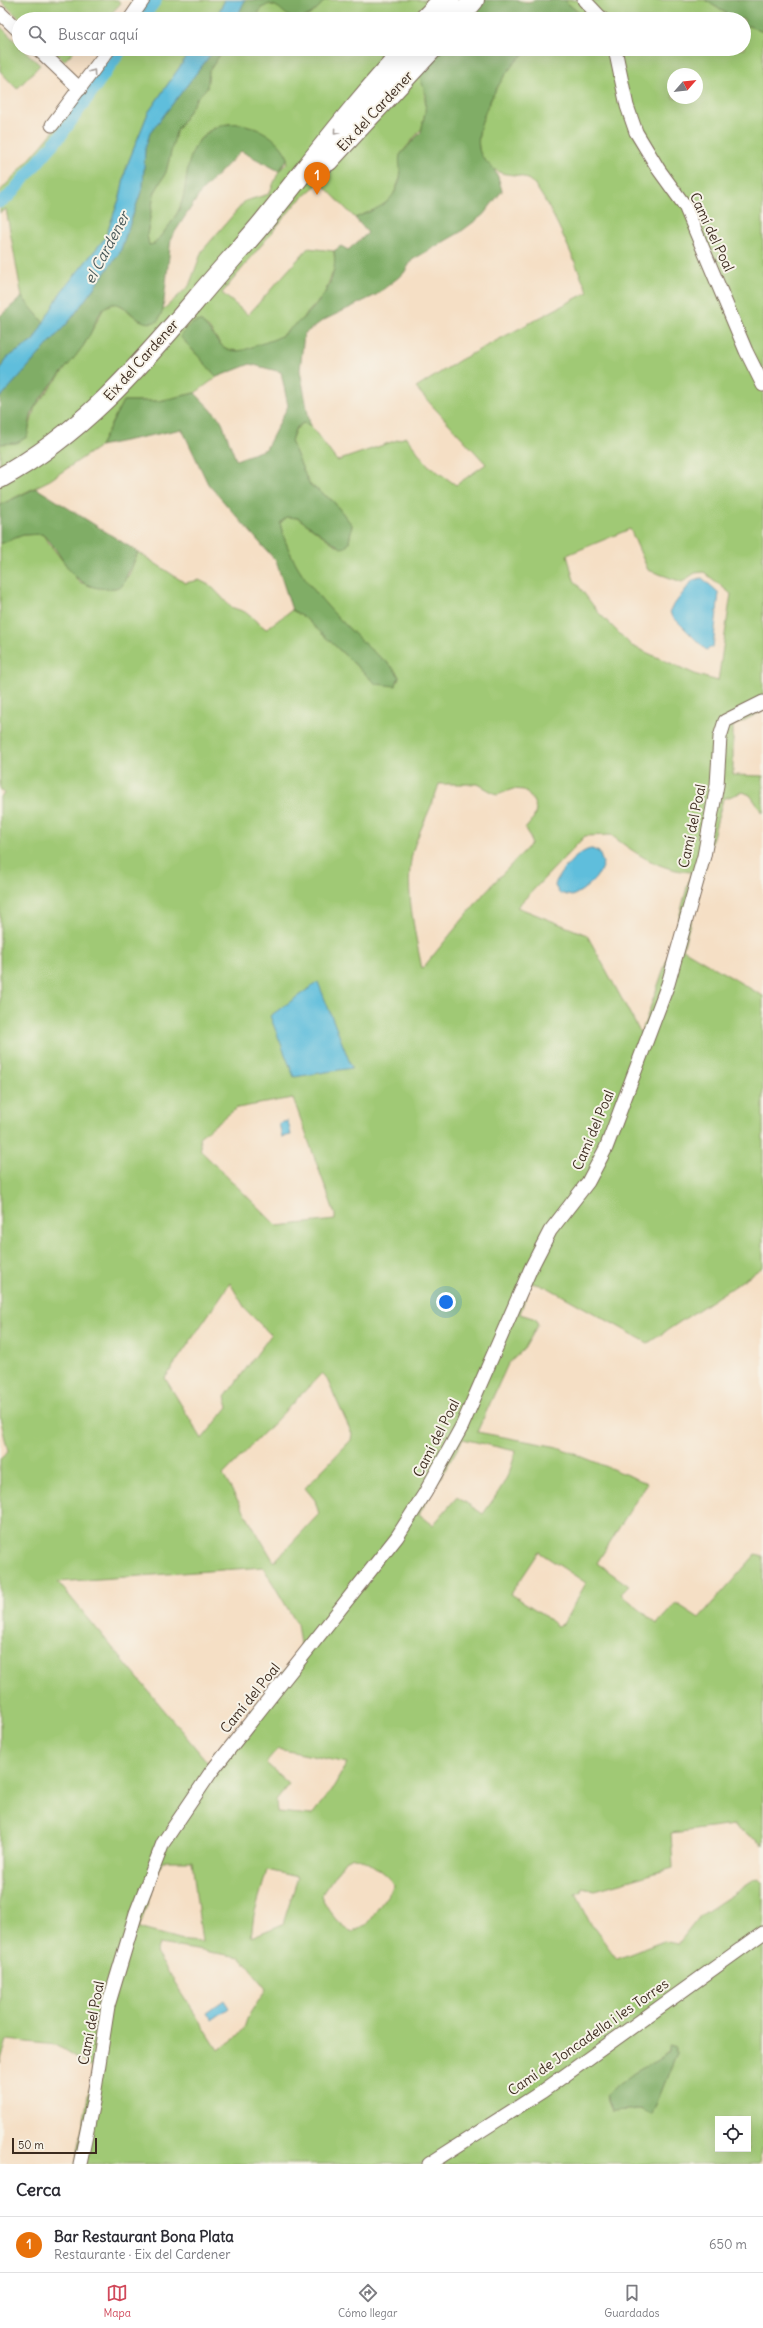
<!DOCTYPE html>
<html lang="es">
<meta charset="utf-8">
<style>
:root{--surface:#fff;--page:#f7f7f7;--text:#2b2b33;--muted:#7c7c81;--line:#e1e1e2;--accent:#d1495b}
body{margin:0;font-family:Delius,sans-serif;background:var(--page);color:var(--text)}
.controls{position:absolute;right:12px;bottom:12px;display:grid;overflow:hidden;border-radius:0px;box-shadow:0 4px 16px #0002}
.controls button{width:36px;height:36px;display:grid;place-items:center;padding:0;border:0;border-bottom:1px solid var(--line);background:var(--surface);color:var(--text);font:20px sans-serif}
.compass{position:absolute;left:667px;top:68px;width:36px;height:36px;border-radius:50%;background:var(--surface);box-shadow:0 4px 16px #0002;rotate:62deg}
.scale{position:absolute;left:12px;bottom:10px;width:85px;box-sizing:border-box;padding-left:4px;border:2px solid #3b2a1e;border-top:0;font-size:11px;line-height:14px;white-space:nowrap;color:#3b2a1e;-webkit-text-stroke:3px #f7f3e8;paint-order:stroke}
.you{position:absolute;left:446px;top:1302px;width:14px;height:14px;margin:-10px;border:3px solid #fff;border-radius:50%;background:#1a73e8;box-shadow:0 0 0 6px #1a73e833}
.badge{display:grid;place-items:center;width:26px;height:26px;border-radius:50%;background:var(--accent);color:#fff;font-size:13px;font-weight:700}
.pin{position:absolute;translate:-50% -33px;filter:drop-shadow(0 1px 2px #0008)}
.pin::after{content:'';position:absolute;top:21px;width:14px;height:12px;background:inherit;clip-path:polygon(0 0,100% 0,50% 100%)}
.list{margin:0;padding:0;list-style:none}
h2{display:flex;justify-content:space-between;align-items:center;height:52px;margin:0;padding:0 16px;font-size:17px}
h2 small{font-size:13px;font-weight:400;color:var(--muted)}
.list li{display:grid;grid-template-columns:26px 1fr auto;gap:12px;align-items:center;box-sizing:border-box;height:56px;padding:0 16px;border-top:1px solid var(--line)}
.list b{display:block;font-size:15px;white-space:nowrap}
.list p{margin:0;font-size:13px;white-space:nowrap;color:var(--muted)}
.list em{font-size:13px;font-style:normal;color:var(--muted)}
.icon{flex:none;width:22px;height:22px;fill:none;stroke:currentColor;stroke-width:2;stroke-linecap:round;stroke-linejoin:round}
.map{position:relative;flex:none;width:763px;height:2164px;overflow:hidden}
.search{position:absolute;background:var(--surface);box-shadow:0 4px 16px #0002;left:12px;right:12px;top:12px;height:44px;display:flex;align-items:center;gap:10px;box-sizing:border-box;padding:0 14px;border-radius:22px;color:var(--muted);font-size:15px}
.sheet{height:108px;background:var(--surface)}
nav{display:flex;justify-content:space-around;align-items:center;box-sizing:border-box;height:56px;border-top:1px solid var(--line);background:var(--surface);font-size:11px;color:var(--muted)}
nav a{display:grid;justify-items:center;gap:2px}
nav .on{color:var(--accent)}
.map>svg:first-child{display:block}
.green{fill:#a0c974;stroke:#6e7a49;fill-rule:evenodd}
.forest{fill:#80ad66;stroke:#5e6c42}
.water{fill:#5ebedc;stroke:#4c747d}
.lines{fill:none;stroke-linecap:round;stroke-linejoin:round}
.canal{stroke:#5ebedc;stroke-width:12}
.minor-casing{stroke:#7c6958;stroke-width:15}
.tertiary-casing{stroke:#7c6958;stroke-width:18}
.primary-casing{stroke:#7c6958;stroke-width:22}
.minor{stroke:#fff;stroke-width:13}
.tertiary{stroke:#fff;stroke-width:16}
.primary{stroke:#fff;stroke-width:20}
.oneway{stroke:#a79f9a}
.labels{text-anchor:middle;stroke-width:4;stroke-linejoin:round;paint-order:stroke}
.street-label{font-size:14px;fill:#3b2a1e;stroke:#f7f3e8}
.water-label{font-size:15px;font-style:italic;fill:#465657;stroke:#f7f3e8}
</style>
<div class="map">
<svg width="763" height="2164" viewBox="0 0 763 2164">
<rect width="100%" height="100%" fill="#f7f3e8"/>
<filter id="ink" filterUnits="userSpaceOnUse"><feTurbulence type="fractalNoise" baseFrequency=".025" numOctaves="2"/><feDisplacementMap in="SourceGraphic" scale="8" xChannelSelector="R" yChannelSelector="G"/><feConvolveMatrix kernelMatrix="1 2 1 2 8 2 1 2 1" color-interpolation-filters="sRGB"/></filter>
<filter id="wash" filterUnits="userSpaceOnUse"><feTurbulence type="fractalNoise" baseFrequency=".012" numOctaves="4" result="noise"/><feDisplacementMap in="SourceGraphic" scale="16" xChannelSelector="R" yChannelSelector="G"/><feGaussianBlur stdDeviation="0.9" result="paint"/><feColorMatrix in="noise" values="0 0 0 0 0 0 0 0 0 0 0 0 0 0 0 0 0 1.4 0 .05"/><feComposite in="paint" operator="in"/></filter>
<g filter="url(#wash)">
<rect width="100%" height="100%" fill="#f5dfc5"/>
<g class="green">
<path d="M 0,0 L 118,0 L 121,3 L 106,19 L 20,19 Z"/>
<path d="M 151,0 L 225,0 L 215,19 L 138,19 Z"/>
<path d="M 325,0 L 485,0 L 468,19 L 257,19 L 260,9 L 265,5 C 288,0 292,41 325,0 Z"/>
<path d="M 567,0 L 705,0 L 735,19 L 586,19 L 566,2 Z"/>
<path d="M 744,24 L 763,32 L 763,711 L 733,726 L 733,775 L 763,776 L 763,813 L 750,795 L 743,792 L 723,799 L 683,949 L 763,996 L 763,1267 L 648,1343 L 545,1286 L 530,1283 L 520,1314 L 536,1319 L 538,1325 L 524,1349 L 508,1364 L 477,1432 L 558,1447 L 647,1483 L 597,1563 L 629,1586 L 621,1594 L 657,1624 L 676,1603 L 699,1618 L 756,1554 L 763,1556 L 763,1845 L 734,1825 L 671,1833 L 673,1868 L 595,1890 L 582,1887 L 581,1892 L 576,1894 L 591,1924 L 617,1959 L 664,1941 L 678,1944 L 700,1916 L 753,1881 L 758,1879 L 763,1882 L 763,2144 L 760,2164 L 76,2164 L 93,2068 L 56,2045 L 7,2040 L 0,2063 L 0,1459 L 8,1452 L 0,1417 L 0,797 L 4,794 L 0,788 L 0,544 L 23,535 L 42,534 L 79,582 L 91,586 L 116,588 L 129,575 L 138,552 L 185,583 L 199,580 L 211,586 L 231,607 L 245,612 L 266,629 L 292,610 L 304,617 L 376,684 L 398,682 L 399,677 C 393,664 379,658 369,648 C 333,614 291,574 280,523 L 287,517 L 298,518 L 337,546 L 349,542 L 352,525 L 333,501 L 309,484 L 291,441 L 295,430 L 303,423 L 310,425 L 337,461 L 406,437 L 428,465 L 456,485 L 486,464 L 416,388 L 460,360 L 588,292 C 572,257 558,219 537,188 C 524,169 506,179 494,169 C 487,164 480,157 479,148 C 474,120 507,63 530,49 L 744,49 ZM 673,74 L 697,74 L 697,98 L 673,98 ZM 630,529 L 648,570 L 682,582 L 695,573 L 704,572 L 731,594 L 718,681 L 697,675 L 632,646 L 598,612 L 574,580 L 567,555 ZM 439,784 L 478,784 L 497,795 L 513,789 L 524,790 C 540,806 539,813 525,829 L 530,837 L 531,844 L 486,891 L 422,969 C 415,932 402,880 415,844 C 422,824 433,805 439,784 ZM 611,835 C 636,854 659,870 691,872 L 672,945 L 641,1034 L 587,935 L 517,907 L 585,836 ZM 293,1098 L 335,1214 L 335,1220 L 277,1226 L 201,1151 L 199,1137 L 237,1108 ZM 230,1283 L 246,1310 L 271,1335 L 225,1397 L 228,1407 L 202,1439 L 165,1378 ZM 322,1373 L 326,1377 L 352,1434 L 351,1440 L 305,1488 L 315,1500 L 319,1514 L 274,1562 L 223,1475 ZM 463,1439 L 515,1451 C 512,1475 497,1494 483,1514 L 457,1497 L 433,1525 L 419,1514 ZM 539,1552 L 586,1583 L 563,1624 L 557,1626 L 541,1613 L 511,1594 ZM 263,1567 L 297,1624 L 301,1651 L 209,1764 L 58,1582 ZM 278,1749 L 347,1763 L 334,1786 L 312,1815 L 277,1812 L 276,1800 L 289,1784 L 266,1763 ZM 353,1857 C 364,1857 390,1876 394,1886 L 366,1925 L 353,1932 C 338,1927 328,1909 321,1896 L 344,1862 ZM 162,1861 L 192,1861 L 202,1942 L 187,1941 L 139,1928 ZM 267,1870 L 298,1877 L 283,1924 L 251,1937 L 254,1915 ZM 159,1944 L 240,1957 L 266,1989 L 247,2019 L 244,2028 L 237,2037 L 218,2050 L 156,1953 ZM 670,2045 L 677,2052 L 652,2115 L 641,2109 L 612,2111 L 606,2097 L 634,2073 L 661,2058 L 670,2050 ZM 718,2119 L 748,2119 L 748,2149 L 718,2149 Z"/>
<path d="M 0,26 L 19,45 L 19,49 L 23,49 L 40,65 L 17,89 L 0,71 Z"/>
<path d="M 51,49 L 76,49 L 64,61 Z"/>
<path d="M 117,49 L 192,49 L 148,113 L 126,168 L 120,197 L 105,238 L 84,264 L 44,323 L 22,297 L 6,209 L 0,213 L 0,191 C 43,147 81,99 117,49 Z"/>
<path d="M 224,49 L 442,49 L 424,90 L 426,108 L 422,128 L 400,155 L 401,176 L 392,198 L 381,207 L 355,218 L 320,182 L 296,203 L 222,293 L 248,315 L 308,248 L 334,251 L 335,266 L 324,295 L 298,323 L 278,338 L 244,351 L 229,350 L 221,345 L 209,328 L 200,321 L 180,336 L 217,377 L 195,393 L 159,401 L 123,401 L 100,446 L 50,480 L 0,505 L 0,444 L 28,432 L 35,407 L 84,345 L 104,308 L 114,303 L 119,304 L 139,320 L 158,321 L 163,310 L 189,286 L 202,251 L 245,201 L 269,194 L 279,171 L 287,163 L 288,158 C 282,144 264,130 249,126 C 237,122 225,123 214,128 C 183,144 191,180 180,207 C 175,220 163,233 154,244 L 149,245 L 147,235 L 154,194 L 166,172 L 176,132 L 197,98 L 207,88 L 209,71 Z"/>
</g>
<g class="forest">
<path d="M 245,0 L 325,0 C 318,9 303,24 290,17 C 282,12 280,6 269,4 L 260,9 L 257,19 L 236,19 Z"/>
<path d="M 485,0 L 514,0 L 528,2 L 536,0 L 567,0 L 566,2 L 586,19 L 468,19 Z"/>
<path d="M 705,0 L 763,0 L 763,32 L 744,24 L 744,19 L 735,19 Z"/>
<path d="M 215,49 L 224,49 L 209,71 L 207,88 L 197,98 L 176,132 L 166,172 L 154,194 L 147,235 L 149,245 L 154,244 C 163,233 175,220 180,207 C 187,191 185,172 191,156 C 199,131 225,118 249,126 C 266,131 281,142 288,158 L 279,171 L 241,151 L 201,192 L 171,238 L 163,310 L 158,321 C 135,330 129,301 112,304 C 99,306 94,328 88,338 C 74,363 49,383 34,408 C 29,417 30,428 27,437 L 17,443 L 0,444 L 0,398 L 71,319 L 120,252 L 143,186 L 145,149 L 150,133 Z"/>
<path d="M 442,49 L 530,49 C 507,63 473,121 479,149 C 481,159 489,163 495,171 C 499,177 500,184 502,191 L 483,215 L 459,233 L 412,260 L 404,273 L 376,295 L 322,321 L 304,334 L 300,370 L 310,425 L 303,423 L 295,429 L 291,441 L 309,484 L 333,501 L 352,525 L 349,542 L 346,547 L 341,548 L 298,518 L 287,517 L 280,523 C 291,574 333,613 368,647 C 378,657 393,664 399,677 L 395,686 L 376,684 L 304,617 L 292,610 L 276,561 L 208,484 L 182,429 L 100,446 L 123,401 L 159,401 L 195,393 L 221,420 L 236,460 L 266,449 L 288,406 L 281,372 L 250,364 L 217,377 L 180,336 L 191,324 L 200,321 C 212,329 217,347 230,350 C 241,353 248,348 257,345 C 263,343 271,341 277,338 C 283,336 287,331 292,327 C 316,309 339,283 334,251 L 341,246 L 348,250 L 368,233 L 355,218 C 378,208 394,204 400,178 C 402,171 398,163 400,155 L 421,132 L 425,113 L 426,95 L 419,74 Z"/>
<path d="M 22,297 L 44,323 L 33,341 L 7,358 L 0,370 L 0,316 Z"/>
<path d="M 36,488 L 138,552 L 122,586 C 114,589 107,589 98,588 C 66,582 64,552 42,534 L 23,535 L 0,544 L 0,505 Z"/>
<path d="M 670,2045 L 676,2047 L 677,2052 L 652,2115 L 641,2109 L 612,2111 L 606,2094 L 634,2073 L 661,2058 L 670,2051 Z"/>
</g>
<g class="water">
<path d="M 225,0 L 245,0 L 236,19 L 215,19 Z"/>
<path d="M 192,49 L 215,49 L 150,133 L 145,149 L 143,186 L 120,252 L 71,319 L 0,398 L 0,370 L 7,358 L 33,341 L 61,292 L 105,238 L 120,197 L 126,168 L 148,113 Z"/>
<path d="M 702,578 L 719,593 L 713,647 L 706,650 L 671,615 L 670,610 L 693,580 Z"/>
<path d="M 592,849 L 599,852 L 603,863 C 600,878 585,890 572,896 L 559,893 L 555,886 C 556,874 580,849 592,849 Z"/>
<path d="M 318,982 L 352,1068 L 294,1077 L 270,1016 Z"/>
<path d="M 288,1121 L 291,1135 L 282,1137 L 279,1123 Z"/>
<path d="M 224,2000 L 229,2008 L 212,2020 L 207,2012 Z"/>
</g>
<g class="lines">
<g class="canal">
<path d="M 142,19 L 156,0"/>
<path d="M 0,202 L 9,196 L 62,134 L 122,49"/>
</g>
</g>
</g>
<g filter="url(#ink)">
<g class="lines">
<g class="minor-casing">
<g id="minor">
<path d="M 584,0 L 602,19"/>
<path d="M 0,13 L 19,31"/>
<path d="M 130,19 L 143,0"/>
<path d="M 38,49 L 80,89"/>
<path d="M 615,49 L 627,106 L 636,132 L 659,170 L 685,206 L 746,351 L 763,385"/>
<path d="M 52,125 L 109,49"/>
<path d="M 80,2164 L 93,2102 L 108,2006 L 136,1913 L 163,1843 L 211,1772 L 397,1537 L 425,1493 L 462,1426 L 531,1268 L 550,1231 L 588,1182 L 606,1148 L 668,984 L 704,856 L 717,785 L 720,737 L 725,721 L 763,702"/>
<path d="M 429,2164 L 543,2091 L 763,1933"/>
</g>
</g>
<g class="tertiary-casing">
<path id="tertiary" d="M 422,19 L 440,0"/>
</g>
<g class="primary-casing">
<g id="primary">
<path d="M 434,19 L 450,0"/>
<path d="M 458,19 L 474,0"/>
<path d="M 328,161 L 432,49"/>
<path d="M 0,478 C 80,435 137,369 195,301 C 217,274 242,248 264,221 C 311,163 355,103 406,49"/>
</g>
</g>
<use href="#minor" class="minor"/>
<use href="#tertiary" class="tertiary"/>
<use href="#primary" class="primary"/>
</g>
<defs><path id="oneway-chevron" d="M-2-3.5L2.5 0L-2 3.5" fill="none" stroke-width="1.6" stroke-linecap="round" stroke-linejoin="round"/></defs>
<g class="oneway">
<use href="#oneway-chevron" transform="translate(93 72) rotate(-55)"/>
<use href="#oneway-chevron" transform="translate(336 132) rotate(130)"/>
</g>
</g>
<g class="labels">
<g class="street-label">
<text transform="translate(375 111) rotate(-47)" y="5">Eix del Cardener</text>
<text transform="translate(712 232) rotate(65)" y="5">Camí del Poal</text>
<text transform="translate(141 360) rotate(-48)" y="5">Eix del Cardener</text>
<text transform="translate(692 826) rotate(-78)" y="5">Camí del Poal</text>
<text transform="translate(593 1130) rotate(-67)" y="5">Camí del Poal</text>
<text transform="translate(436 1438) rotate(-63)" y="5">Camí del Poal</text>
<text transform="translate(250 1698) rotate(-51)" y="5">Camí del Poal</text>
<text transform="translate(91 2023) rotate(-79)" y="5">Camí del Poal</text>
<text transform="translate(588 2037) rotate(-35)" y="5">Camí de Joncadella i les Torres</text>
</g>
<g class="water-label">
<text transform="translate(107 248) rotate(-62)" y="5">el Cardener</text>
</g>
</g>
</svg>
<div class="controls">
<button><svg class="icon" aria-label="locate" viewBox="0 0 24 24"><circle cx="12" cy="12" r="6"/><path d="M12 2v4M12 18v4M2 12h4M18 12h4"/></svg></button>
</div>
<svg class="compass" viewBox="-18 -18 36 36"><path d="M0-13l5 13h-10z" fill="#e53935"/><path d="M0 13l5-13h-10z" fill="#7c7c81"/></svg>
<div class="scale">50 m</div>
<div class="you"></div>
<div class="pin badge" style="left:317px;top:195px;background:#e8710a">1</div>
<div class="search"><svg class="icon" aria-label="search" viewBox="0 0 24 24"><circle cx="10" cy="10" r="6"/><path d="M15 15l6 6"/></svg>Buscar aquí</div>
</div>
<section class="sheet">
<h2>Cerca<small></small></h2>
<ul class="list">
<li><span class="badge" style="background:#e8710a">1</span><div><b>Bar Restaurant Bona Plata</b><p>Restaurante · Eix del Cardener</p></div><em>650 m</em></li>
</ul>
</section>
<nav>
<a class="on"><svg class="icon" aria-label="map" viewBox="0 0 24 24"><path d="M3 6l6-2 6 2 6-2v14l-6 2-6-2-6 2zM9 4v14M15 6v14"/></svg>Mapa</a>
<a><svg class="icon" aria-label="directions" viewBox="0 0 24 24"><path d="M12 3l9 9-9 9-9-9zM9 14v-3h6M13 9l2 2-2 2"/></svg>Cómo llegar</a>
<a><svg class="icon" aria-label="saved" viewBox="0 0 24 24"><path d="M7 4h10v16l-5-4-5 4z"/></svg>Guardados</a>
</nav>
